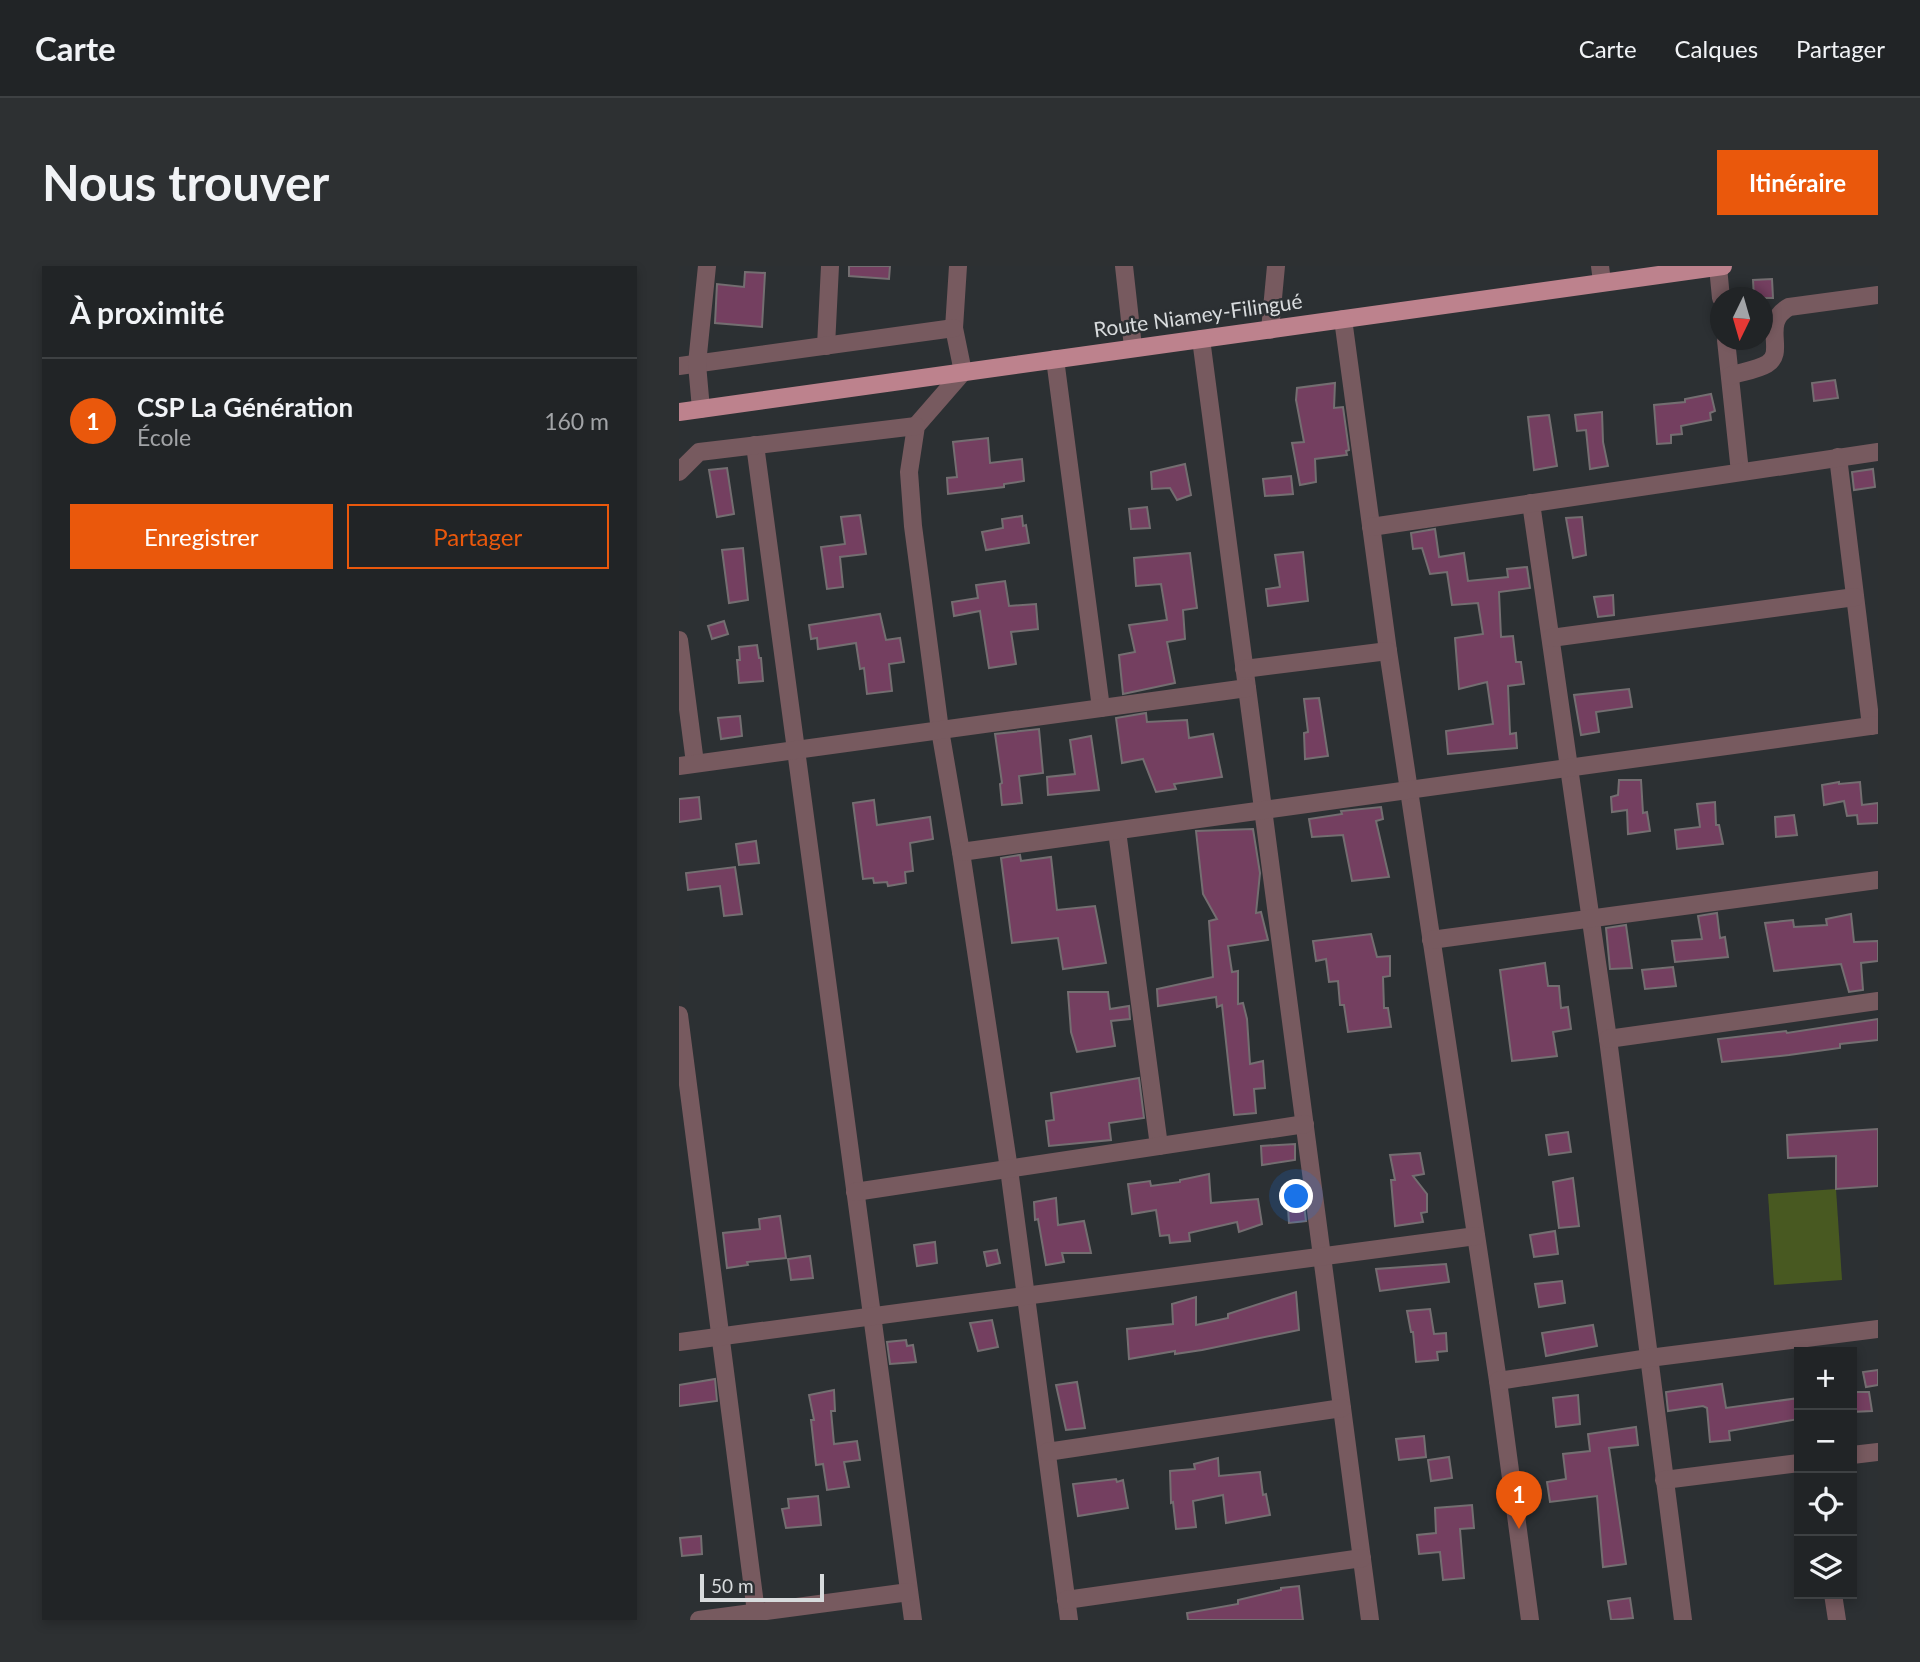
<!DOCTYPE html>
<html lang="fr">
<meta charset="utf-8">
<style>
:root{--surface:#212426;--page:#2d3032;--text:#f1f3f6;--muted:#a2a4a7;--line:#3e4143;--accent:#ea580c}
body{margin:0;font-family:Lato,sans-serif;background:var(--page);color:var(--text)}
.controls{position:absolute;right:21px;bottom:21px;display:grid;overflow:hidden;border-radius:0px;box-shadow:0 4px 10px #0003}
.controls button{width:63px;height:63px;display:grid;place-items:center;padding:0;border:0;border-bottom:2px solid var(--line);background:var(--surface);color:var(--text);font:35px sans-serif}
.compass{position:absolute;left:1031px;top:21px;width:63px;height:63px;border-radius:50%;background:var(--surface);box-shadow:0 4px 10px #0003;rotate:185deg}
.scale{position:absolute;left:21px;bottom:18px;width:124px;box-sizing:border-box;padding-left:7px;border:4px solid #d8dbdd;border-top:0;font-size:19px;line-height:24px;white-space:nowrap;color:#d8dbdd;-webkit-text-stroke:5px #2c3033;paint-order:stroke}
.you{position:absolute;left:618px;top:931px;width:24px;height:24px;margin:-18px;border:5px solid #fff;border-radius:50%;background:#1a73e8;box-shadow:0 0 0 10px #1a73e833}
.badge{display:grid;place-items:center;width:46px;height:46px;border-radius:50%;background:var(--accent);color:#fff;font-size:23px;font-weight:700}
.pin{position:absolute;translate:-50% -58px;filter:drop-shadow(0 2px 4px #0008)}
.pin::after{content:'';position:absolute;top:37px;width:24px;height:21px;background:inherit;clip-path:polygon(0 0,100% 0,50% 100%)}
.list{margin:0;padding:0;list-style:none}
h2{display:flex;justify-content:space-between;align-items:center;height:91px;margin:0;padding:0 28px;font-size:30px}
h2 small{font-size:23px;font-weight:400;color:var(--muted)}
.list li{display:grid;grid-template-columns:46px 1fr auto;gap:21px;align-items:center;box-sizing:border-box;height:126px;padding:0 28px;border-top:2px solid var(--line)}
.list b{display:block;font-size:26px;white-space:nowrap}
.list p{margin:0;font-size:23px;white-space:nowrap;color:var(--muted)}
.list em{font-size:23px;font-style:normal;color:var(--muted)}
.actions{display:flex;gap:14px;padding:21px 28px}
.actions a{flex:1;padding:16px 0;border:2px solid var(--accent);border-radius:0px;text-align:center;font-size:24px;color:var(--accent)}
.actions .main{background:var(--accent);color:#fff}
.icon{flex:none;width:38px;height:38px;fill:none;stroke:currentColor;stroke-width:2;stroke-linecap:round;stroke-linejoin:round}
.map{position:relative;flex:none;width:1199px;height:1354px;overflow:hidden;border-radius:0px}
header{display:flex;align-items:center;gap:42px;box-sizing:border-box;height:98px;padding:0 35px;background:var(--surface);border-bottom:2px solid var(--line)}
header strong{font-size:33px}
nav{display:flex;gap:38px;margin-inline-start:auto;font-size:24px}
.intro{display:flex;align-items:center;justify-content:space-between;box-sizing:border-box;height:168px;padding:0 42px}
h1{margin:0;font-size:49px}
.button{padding:18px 32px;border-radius:0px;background:var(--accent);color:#fff;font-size:24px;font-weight:700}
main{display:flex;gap:42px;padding:0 42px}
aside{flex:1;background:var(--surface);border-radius:0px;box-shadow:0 4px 10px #0003}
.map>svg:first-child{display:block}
.green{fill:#485921}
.building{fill:#743f60;stroke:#746e71;stroke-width:2}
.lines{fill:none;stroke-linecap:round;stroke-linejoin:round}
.minor{stroke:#775a5f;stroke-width:18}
.major{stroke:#bd828d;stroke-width:18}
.labels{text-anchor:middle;stroke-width:5;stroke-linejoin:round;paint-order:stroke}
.street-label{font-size:21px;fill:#d8dbdd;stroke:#2c3033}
</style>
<header>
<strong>Carte</strong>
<nav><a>Carte</a><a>Calques</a><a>Partager</a></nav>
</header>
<div class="intro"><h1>Nous trouver</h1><a class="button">Itinéraire</a></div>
<main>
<aside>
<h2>À proximité<small></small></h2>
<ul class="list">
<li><span class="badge">1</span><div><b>CSP La Génération</b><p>École</p></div><em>160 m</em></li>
</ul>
<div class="actions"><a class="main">Enregistrer</a><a>Partager</a></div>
</aside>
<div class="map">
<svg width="1199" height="1354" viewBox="0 0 1199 1354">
<rect width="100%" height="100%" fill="#2c3033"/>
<path class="green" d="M 1157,923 L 1163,1014 L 1095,1019 L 1089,928 Z"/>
<g class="building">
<path d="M 170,0 L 211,0 L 210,13 L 170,10 Z"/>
<path d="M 66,6 L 86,7 L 83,61 L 36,57 L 38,18 L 65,21 Z"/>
<path d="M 1093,13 L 1094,32 L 1075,32 L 1074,14 Z"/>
<path d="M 1156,114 L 1159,132 L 1135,135 L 1133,117 Z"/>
<path d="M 656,117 L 655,142 L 664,141 L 670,184 L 667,185 L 668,189 L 636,193 L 637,216 L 621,219 L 613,177 L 625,176 L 617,134 L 618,122 Z"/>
<path d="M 1032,128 L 1036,145 L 1031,147 L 1032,154 L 1002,160 L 1003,168 L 992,169 L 992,177 L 978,178 L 975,139 L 1006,136 L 1006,133 Z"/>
<path d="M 923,146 L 924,176 L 929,200 L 911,203 L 907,164 L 898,165 L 896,149 Z"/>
<path d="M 870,149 L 878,200 L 855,204 L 849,151 Z"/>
<path d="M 309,172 L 311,197 L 343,193 L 345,215 L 325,218 L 325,221 L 269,228 L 268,212 L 278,211 L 274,176 Z"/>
<path d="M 506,198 L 512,229 L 498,234 L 491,222 L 473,223 L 472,206 Z"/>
<path d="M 48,202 L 55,248 L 38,251 L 30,204 Z"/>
<path d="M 1194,203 L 1196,221 L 1175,224 L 1173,206 Z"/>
<path d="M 612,210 L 614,228 L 586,230 L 584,213 Z"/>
<path d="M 468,241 L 471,262 L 452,263 L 450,243 Z"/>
<path d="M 181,249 L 187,288 L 161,291 L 164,321 L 148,323 L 142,281 L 166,278 L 162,251 Z"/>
<path d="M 343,250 L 344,260 L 347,259 L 350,277 L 307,284 L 303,266 L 324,262 L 323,253 Z"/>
<path d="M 903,251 L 907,289 L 894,292 L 887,252 Z"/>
<path d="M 756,263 L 760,291 L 785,287 L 789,315 L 829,311 L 828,303 L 848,301 L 851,322 L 820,326 L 822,371 L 834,370 L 837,396 L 842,396 L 845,418 L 829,420 L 831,468 L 837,467 L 838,482 L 769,488 L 767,465 L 814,458 L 808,416 L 780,423 L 776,372 L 804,368 L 799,337 L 773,339 L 768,306 L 751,308 L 743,282 L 734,283 L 732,267 Z"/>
<path d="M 64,282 L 69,334 L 50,337 L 43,284 Z"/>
<path d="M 624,286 L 629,335 L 589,340 L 587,323 L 601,321 L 596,289 Z"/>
<path d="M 511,287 L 518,342 L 504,344 L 506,373 L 488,376 L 496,417 L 444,428 L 440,389 L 456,386 L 450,359 L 488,354 L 482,318 L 457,320 L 455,292 Z"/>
<path d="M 326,315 L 330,340 L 357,338 L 359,363 L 332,366 L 337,398 L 310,402 L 301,345 L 275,350 L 273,336 L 299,332 L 297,319 Z"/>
<path d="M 934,329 L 935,349 L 919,351 L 915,331 Z"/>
<path d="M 201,348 L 207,374 L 221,372 L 225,396 L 210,398 L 213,425 L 188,428 L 185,402 L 181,403 L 177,377 L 139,383 L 138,372 L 132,373 L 130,359 Z"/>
<path d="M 45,355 L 49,368 L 33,373 L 29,360 Z"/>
<path d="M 78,379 L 80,392 L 82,392 L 84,415 L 60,417 L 58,394 L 61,394 L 60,381 Z"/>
<path d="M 950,423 L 953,441 L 917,446 L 920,466 L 902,469 L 895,429 Z"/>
<path d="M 640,432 L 649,490 L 626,493 L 625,467 L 629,466 L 625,433 Z"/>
<path d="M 467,447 L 468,456 L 508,454 L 510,472 L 534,468 L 543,511 L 495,518 L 497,523 L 477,526 L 464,493 L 443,497 L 437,452 Z"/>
<path d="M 61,450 L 63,470 L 42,473 L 39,452 Z"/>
<path d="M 360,463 L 364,507 L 340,510 L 343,537 L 323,539 L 321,518 L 323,517 L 316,468 Z"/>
<path d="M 412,470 L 420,524 L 369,529 L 368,511 L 396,508 L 391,474 Z"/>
<path d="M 940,514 L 962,514 L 964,547 L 968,546 L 971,565 L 949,568 L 948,544 L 933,546 L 932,531 L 939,529 Z"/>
<path d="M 1160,516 L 1160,518 L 1181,516 L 1183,539 L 1199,537 L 1199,557 L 1179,558 L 1178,549 L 1168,550 L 1165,535 L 1145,539 L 1143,519 Z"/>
<path d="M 20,531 L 22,553 L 0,556 L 0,533 Z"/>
<path d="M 195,534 L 198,559 L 251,551 L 254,573 L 231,577 L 234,605 L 226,606 L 227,617 L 209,620 L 208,616 L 195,617 L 194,612 L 184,613 L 174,537 Z"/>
<path d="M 1036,536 L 1037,559 L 1040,559 L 1044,578 L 998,583 L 996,564 L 1021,561 L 1018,538 Z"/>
<path d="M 702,541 L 704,553 L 697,555 L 710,611 L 673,615 L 664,569 L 633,571 L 630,553 L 663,548 L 662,545 Z"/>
<path d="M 1115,549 L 1118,569 L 1097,571 L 1096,551 Z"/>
<path d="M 574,563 L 581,607 L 577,647 L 582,646 L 589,674 L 549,680 L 553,706 L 559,705 L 559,738 L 564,737 L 568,753 L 571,798 L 584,795 L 586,822 L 575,823 L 577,847 L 555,849 L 543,739 L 538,741 L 537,731 L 479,740 L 478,723 L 534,711 L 530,655 L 538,653 L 524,628 L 517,565 Z"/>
<path d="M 77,575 L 80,597 L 60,599 L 57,578 Z"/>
<path d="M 341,589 L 342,595 L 372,591 L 378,644 L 416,640 L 427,697 L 384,703 L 379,672 L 333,677 L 322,592 Z"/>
<path d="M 56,601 L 63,648 L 45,650 L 41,620 L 9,624 L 7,607 Z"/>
<path d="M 1038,647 L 1041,672 L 1046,671 L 1049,691 L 996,696 L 993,675 L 1023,673 L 1019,650 Z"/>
<path d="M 1172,648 L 1175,676 L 1199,675 L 1199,695 L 1182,697 L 1184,724 L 1170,726 L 1162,698 L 1095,705 L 1086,657 L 1114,654 L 1115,661 L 1148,659 L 1147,653 Z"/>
<path d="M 947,659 L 953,702 L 931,703 L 927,662 Z"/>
<path d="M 692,668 L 698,691 L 711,690 L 711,710 L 704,711 L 705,742 L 709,742 L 712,761 L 669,766 L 665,739 L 661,739 L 659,715 L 650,716 L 647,693 L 637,695 L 634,675 Z"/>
<path d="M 866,697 L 869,720 L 880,720 L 882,742 L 889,741 L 892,763 L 874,766 L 878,790 L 833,795 L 821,704 Z"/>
<path d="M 994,701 L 997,720 L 966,723 L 963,704 Z"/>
<path d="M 389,726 L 429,726 L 431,743 L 450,740 L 451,753 L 432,755 L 436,780 L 398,786 L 392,766 Z"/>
<path d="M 1199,753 L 1199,774 L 1161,778 L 1161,782 L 1110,789 L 1043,796 L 1039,773 L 1107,765 L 1108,767 Z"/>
<path d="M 460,812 L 465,852 L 430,857 L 432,874 L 370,880 L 367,855 L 375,854 L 372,827 Z"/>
<path d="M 1199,863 L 1199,920 L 1157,923 L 1157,890 L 1109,892 L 1108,869 Z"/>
<path d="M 889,866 L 892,886 L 870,889 L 867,869 Z"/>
<path d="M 616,878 L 616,894 L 583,899 L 582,880 Z"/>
<path d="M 741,887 L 745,908 L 734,910 L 748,928 L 748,946 L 742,947 L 744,956 L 716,960 L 712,914 L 716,914 L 711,889 Z"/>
<path d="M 530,908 L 532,937 L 579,933 L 583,958 L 560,966 L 558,956 L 510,967 L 511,975 L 491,977 L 490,969 L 481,970 L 477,944 L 453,948 L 449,918 L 471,915 L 472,920 L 501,916 L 501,914 Z"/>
<path d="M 894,912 L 900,960 L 880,962 L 874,916 Z"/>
<path d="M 623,923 L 627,955 L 610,957 L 608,927 Z"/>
<path d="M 377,932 L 379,959 L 405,955 L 412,987 L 383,987 L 385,996 L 367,999 L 359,953 L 356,954 L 355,936 Z"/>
<path d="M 101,950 L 107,992 L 68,996 L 69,999 L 48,1002 L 44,967 L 81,963 L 80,953 Z"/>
<path d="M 876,965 L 879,988 L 855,991 L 851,969 Z"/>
<path d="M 256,976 L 258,997 L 238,1000 L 235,979 Z"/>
<path d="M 318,984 L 321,997 L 308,1000 L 305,986 Z"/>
<path d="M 131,990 L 134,1012 L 112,1014 L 109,993 Z"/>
<path d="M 767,998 L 770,1016 L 701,1025 L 697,1003 Z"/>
<path d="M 883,1015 L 886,1037 L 860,1041 L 856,1018 Z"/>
<path d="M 617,1026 L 620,1064 L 523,1084 L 496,1088 L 496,1085 L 450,1093 L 448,1063 L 494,1058 L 493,1038 L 517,1031 L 517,1059 L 549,1052 L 549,1048 Z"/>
<path d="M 751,1043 L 755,1068 L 767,1067 L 768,1085 L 758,1086 L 759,1094 L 737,1096 L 734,1066 L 732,1066 L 728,1045 Z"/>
<path d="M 313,1054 L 319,1081 L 299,1085 L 291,1057 Z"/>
<path d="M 914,1059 L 918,1080 L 867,1090 L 863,1067 Z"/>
<path d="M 227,1074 L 228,1080 L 234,1079 L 237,1096 L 211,1098 L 208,1076 Z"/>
<path d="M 1199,1104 L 1199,1119 L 1187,1121 L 1184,1106 Z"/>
<path d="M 36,1113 L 38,1135 L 0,1140 L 0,1119 Z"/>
<path d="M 398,1116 L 406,1162 L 387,1164 L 377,1119 Z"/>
<path d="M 1043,1118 L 1047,1142 L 1120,1132 L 1120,1153 L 1050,1165 L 1051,1174 L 1031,1176 L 1028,1142 L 1024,1140 L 989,1145 L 987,1126 Z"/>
<path d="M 155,1124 L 156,1145 L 152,1145 L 155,1178 L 178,1175 L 181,1194 L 165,1196 L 170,1221 L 148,1224 L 144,1198 L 137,1199 L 132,1154 L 135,1154 L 130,1129 Z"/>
<path d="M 1173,1126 L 1190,1126 L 1193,1145 L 1173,1146 Z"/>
<path d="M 899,1129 L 901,1158 L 877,1161 L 874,1132 Z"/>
<path d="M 957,1161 L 959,1179 L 930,1182 L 947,1298 L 924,1301 L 918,1230 L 871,1236 L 868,1216 L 887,1213 L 884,1188 L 911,1185 L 909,1168 Z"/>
<path d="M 745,1170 L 747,1191 L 720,1194 L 717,1173 Z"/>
<path d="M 770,1191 L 773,1212 L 752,1215 L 749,1194 Z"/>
<path d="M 539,1192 L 540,1210 L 581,1206 L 584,1229 L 587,1228 L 591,1249 L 547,1257 L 544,1229 L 514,1235 L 517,1261 L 497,1263 L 494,1236 L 492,1237 L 491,1205 L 516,1203 L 515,1198 Z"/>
<path d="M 437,1213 L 438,1216 L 444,1214 L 449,1242 L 399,1250 L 394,1218 Z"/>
<path d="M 139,1230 L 142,1259 L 107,1262 L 103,1243 L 110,1242 L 109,1233 Z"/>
<path d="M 793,1239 L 795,1262 L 781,1263 L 785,1312 L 764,1314 L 761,1286 L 740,1288 L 738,1269 L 757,1267 L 756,1242 Z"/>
<path d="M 22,1270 L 23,1288 L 3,1290 L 1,1272 Z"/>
<path d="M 620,1320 L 624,1354 L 509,1354 L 508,1347 L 559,1338 L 559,1334 L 602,1324 L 602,1322 Z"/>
<path d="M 951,1332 L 954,1352 L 932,1354 L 929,1335 Z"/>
</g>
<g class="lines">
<g class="minor">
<path d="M 279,0 L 275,62 L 284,106 L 237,160 L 230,206 L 234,260 L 261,464 L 282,586 L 330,903 L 390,1354"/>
<path d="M 445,0 L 454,81"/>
<path d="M 921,0 L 923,16"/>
<path d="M 1039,1 L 1042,32"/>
<path d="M 664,53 L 709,385 L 819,1115 L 851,1354"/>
<path d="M 591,64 L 597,0"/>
<path d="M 522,73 L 691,1354"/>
<path d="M 1047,74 L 1061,206"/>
<path d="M 147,80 L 151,0"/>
<path d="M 376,93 L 422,442"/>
<path d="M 0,100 L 275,62"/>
<path d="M 1051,110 C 1062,106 1078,104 1088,98 C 1108,86 1081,57 1110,41 L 1199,29"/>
<path d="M 22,143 L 18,98 L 28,0"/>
<path d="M 76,179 L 234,1354"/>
<path d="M 1159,191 L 1192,460"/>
<path d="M 0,206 L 20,186 L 237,160"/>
<path d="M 852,237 L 929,773 L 1004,1354"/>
<path d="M 692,261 L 1199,186"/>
<path d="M 872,372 L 1176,331"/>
<path d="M 0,374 L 16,497"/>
<path d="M 565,403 L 709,385"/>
<path d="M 0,500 L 568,422"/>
<path d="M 438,565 L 480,880"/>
<path d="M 282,586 L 1199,459"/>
<path d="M 752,674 L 1199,614"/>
<path d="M 0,749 L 77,1346"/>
<path d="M 929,773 L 1199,735"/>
<path d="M 176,926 L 626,858"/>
<path d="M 0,1076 L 797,970"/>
<path d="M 819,1115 L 970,1092 L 1199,1063"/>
<path d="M 368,1186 L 663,1142"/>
<path d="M 1173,1189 L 1199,1186"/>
<path d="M 985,1214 L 1120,1197"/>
<path d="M 1154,1328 L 1158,1354"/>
<path d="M 387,1334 L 683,1292"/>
<path d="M 20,1354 L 230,1326"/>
</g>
<path class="major" d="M 0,146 L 1044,0"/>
</g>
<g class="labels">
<g class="street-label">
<text transform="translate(519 50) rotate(-8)" y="7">Route Niamey-Filingué</text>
</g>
</g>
</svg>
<div class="controls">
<button>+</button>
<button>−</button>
<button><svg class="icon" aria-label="locate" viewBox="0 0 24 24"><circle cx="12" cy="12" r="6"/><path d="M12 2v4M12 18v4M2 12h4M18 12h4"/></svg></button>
<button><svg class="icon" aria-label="layers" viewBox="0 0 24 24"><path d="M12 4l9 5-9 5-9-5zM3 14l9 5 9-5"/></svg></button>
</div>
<svg class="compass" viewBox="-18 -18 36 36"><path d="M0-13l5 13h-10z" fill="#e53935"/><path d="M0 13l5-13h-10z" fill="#a2a4a7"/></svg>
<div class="scale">50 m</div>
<div class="you"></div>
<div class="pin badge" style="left:840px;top:1263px">1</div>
</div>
</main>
